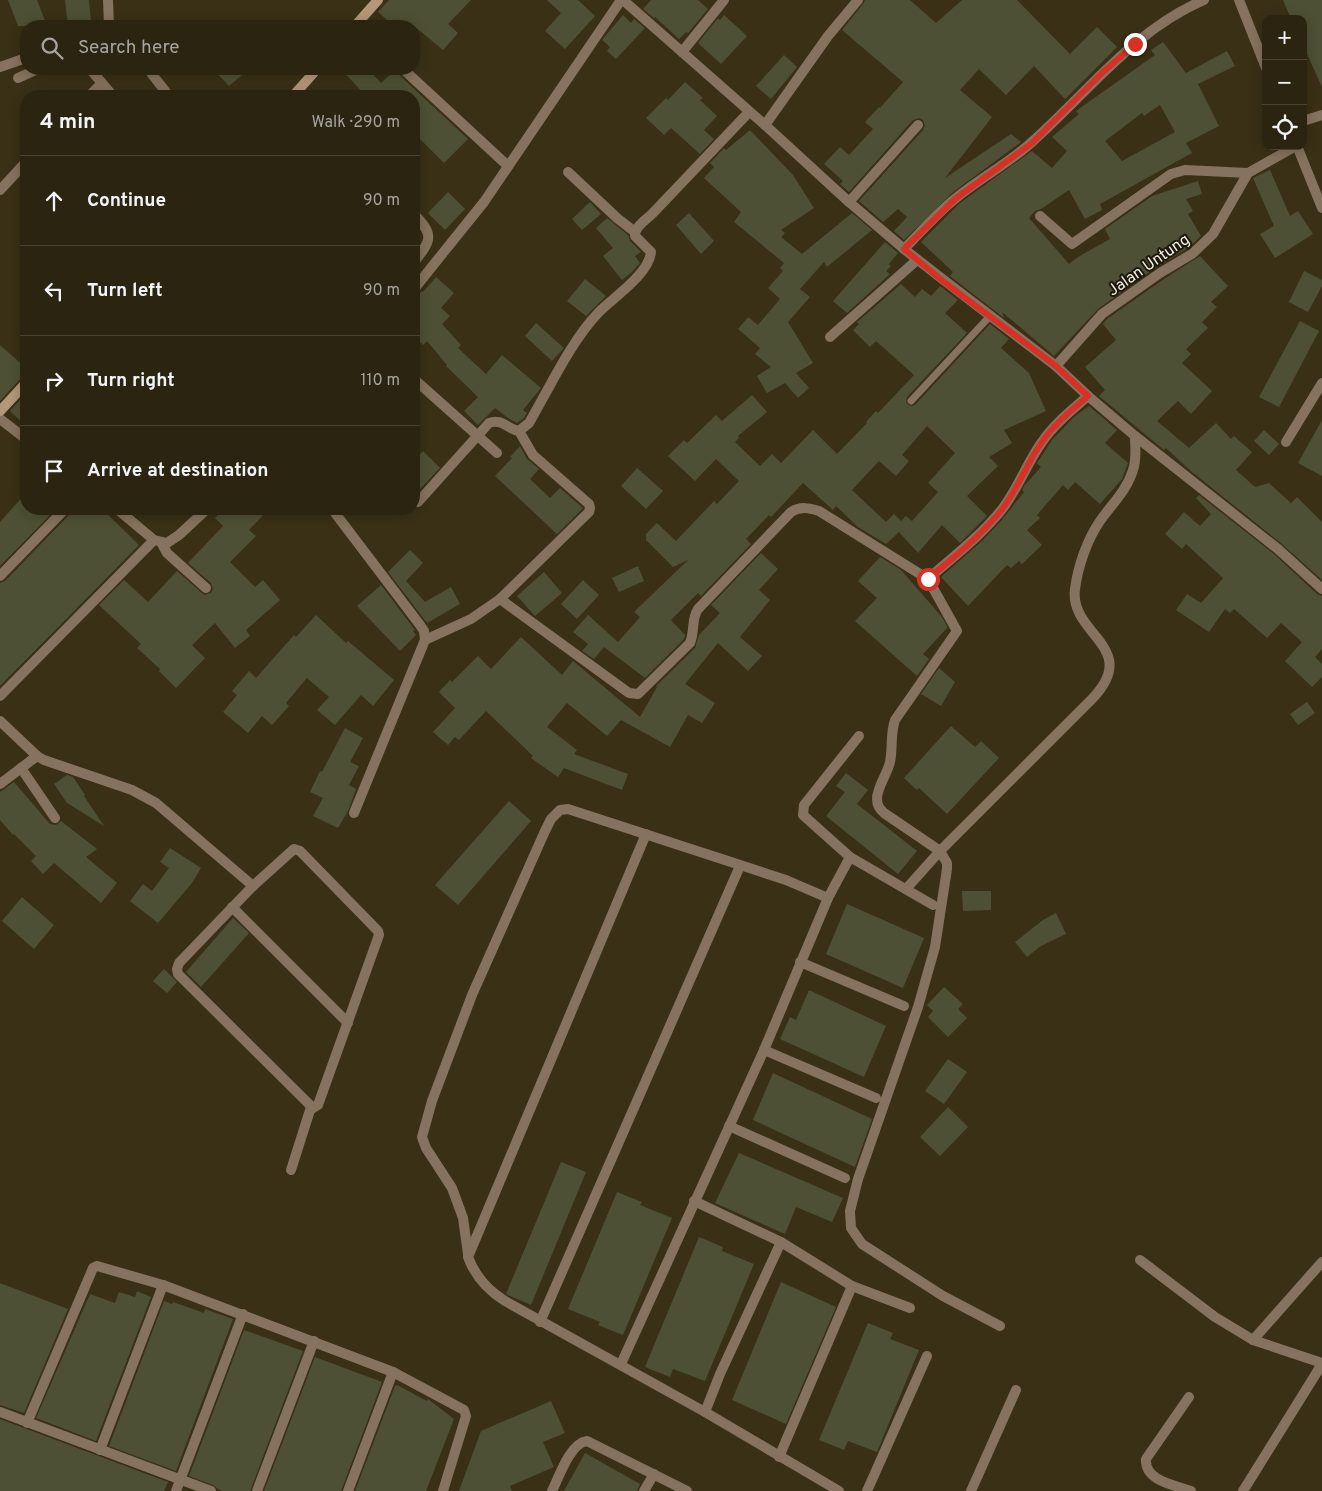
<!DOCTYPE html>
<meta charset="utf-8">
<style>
:root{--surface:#2b2410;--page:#332c19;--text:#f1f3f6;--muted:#a6a49f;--line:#474130}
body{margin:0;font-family:Overpass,sans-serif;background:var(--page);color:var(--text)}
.controls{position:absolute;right:15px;top:15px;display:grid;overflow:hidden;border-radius:10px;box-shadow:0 2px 12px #0003}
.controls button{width:45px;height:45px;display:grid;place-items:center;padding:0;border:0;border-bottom:1px solid var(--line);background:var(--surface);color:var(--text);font:25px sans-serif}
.stop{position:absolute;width:15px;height:15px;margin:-11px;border:4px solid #d93025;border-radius:50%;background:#fff}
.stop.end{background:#d93025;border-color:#fff;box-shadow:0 1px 5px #0008}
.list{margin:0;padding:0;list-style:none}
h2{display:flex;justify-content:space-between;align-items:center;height:65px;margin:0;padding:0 20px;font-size:21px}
h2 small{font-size:16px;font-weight:400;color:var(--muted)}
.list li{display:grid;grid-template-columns:32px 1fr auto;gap:15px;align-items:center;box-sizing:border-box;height:90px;padding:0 20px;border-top:1px solid var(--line)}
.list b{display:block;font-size:19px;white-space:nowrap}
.list em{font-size:16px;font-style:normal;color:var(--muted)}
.icon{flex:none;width:28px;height:28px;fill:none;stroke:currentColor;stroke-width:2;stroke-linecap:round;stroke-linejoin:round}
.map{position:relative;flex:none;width:1322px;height:1491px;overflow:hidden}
.search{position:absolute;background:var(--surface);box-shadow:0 2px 12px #0003;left:20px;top:20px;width:400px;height:55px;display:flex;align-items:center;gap:12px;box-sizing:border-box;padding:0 18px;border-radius:20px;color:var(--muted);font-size:19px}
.panel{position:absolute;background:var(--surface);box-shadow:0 2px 12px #0003;left:20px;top:90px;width:400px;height:425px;border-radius:20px}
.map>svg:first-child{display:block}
.building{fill:#4e5035;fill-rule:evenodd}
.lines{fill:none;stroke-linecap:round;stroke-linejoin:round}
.lane{stroke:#85725f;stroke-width:7}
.street{stroke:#85725f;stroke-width:10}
.secondary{stroke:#b49678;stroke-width:10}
.route{stroke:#d93025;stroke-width:6}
.labels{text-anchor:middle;stroke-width:4;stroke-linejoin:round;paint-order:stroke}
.street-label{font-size:16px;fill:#f4eede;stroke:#1d180d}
</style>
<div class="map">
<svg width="1322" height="1491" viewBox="0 0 1322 1491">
<rect width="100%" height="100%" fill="#393016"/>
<g class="building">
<path d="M 8,0 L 37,0 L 47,26 L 18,26 Z"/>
<path d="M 65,0 L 89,0 L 91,23 L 68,26 Z"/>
<path d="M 389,0 L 471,0 L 448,24 L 458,33 L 443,50 L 414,26 L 394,26 L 378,12 Z"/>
<path d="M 547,0 L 578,0 L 595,16 L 565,49 L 545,31 L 561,13 Z"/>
<path d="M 651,0 L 698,0 L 708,9 L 688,33 L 686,32 L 679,39 L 655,17 L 654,18 L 643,9 Z"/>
<path d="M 865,0 L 910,0 L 936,23 L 962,0 L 1017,0 L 1070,54 L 1097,27 L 1117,47 L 1065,99 L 1034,66 L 1006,95 L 979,69 L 960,90 L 992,117 L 945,178 L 1011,134 L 1021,142 L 952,193 L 904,240 L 894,231 L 907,217 L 898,209 L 883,222 L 859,201 L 923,130 L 925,126 L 923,120 L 919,118 L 913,120 L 849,192 L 840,184 L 843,181 L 824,164 L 840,147 L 849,155 L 873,129 L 865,122 L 879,107 L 880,108 L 903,82 L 842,30 L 863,4 Z"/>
<path d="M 1283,0 L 1322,0 L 1322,87 L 1303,45 L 1303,19 L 1291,19 Z"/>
<path d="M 623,15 L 631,23 L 634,19 L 645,28 L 616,59 L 607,51 L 610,47 L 602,40 Z"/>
<path d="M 724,15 L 747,36 L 721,64 L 698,43 L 718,18 L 720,20 Z"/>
<path d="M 1163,42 L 1186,73 L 1227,51 L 1235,66 L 1198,84 L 1219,126 L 1186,143 L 1192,153 L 1100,204 L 1102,210 L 1085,219 L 1069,190 L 1041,209 L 1035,211 L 1029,218 L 1069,264 L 1078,257 L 1110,239 L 1105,229 L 1152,196 L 1198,181 L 1202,194 L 1186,199 L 1193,211 L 1188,214 L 1201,236 L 1188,248 L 1156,267 L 1098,309 L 1054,356 L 1002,312 L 1004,318 L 950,276 L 953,272 L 921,242 L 960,203 L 1032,151 L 1052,168 L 1067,151 L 1052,137 L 1079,114 L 1076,111 L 1155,55 L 1151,50 ZM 1160,105 L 1175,132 L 1122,161 L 1105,141 L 1142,113 L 1144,116 Z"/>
<path d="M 784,55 L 797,67 L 771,99 L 756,86 Z"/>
<path d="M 213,69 L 249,69 L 229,86 Z"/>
<path d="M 341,69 L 368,69 L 381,83 L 396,69 L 398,74 L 468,139 L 444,163 L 414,133 L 414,96 L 366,96 Z"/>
<path d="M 685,82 L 703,98 L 700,100 L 717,116 L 704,130 L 714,139 L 700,154 L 671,128 L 664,135 L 646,118 L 666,98 L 668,100 Z"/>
<path d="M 750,130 L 793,175 L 814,208 L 781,230 L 785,233 L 781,237 L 802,254 L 852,213 L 872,230 L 827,267 L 824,262 L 800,289 L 810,297 L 788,322 L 813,363 L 796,373 L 809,388 L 798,398 L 785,383 L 767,393 L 757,376 L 771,367 L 755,354 L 760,348 L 738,329 L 748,317 L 758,325 L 780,299 L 768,288 L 783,271 L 780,268 L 784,263 L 734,222 L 741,212 L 704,178 L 714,167 L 710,163 L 724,148 L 726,150 Z"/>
<path d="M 1270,170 L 1290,216 L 1298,211 L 1313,234 L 1275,258 L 1260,234 L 1274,226 L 1253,178 Z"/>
<path d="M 448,192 L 465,209 L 445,230 L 428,213 Z"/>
<path d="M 590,202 L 601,214 L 582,230 L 572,219 Z"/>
<path d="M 689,213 L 714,241 L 701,254 L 676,225 Z"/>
<path d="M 607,218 L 628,235 L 630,241 L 641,252 L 635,256 L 640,263 L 638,265 L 632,272 L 622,280 L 603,256 L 613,248 L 596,228 Z"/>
<path d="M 885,242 L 898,253 L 889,264 L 891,266 L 886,271 L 890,274 L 847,313 L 833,301 Z"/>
<path d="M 1200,256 L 1228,286 L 1211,302 L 1217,307 L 1202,322 L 1208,328 L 1186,349 L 1191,354 L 1182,363 L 1212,391 L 1191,414 L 1178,401 L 1157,421 L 1189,448 L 1216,423 L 1231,439 L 1234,436 L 1252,452 L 1236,470 L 1255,487 L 1269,483 L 1291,503 L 1297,497 L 1322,522 L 1322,580 L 1282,544 L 1192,472 L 1166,448 L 1164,450 L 1099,396 L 1105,390 L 1085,367 L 1116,340 L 1103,324 L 1107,319 L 1164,279 Z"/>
<path d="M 1304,271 L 1322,280 L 1322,286 L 1308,312 L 1289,302 Z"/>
<path d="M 436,277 L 454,293 L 441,308 L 450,316 L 442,324 L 461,345 L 458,348 L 486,374 L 502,355 L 541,388 L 523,410 L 527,413 L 524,418 L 517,423 L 508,418 L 495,408 L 478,425 L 464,411 L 478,397 L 446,366 L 447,365 L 427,341 L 423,345 L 414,336 L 414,296 L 417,295 L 422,291 L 423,292 Z"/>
<path d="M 585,279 L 606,296 L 586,316 L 567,301 Z"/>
<path d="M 901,284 L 915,297 L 922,289 L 931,296 L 940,286 L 958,300 L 945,313 L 967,333 L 907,397 L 906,402 L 908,405 L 912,406 L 915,405 L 990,324 L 1009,339 L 1001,348 L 1029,373 L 1046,411 L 1004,430 L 1012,443 L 989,457 L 998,466 L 967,496 L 987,516 L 960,543 L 942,525 L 918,553 L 899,532 L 886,544 L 858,527 L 836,506 L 833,510 L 803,483 L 771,517 L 769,515 L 746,539 L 751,544 L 701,596 L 698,593 L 671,620 L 685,635 L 684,639 L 645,678 L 604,647 L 594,659 L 582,651 L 588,644 L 573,632 L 588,615 L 618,642 L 640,617 L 634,612 L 688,560 L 673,567 L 646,540 L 646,534 L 657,523 L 676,541 L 714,501 L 717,504 L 739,481 L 716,459 L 695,481 L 668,456 L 684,440 L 687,443 L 716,415 L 722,421 L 752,395 L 767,412 L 738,436 L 739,438 L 735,442 L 760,466 L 772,454 L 781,463 L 813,430 L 837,454 L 867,423 L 866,422 L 876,411 L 878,413 L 914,375 L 876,341 L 870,347 L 853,330 L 859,324 L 857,322 ZM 927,426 L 955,453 L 928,483 L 938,492 L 912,521 L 906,516 L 901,521 L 894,514 L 886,522 L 852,490 L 879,461 L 896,476 L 909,461 L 902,455 Z"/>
<path d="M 1300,321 L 1319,331 L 1279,407 L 1259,397 Z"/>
<path d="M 536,323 L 564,348 L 552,361 L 525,336 Z"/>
<path d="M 0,345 L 26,368 L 26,376 L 21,378 L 0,401 Z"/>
<path d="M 26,393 L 26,426 L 10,411 Z"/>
<path d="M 1089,406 L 1117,430 L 1105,443 L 1128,463 L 1122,479 L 1100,504 L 1075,482 L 1068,490 L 1063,485 L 1037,515 L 1040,518 L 1027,530 L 1042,545 L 1022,564 L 1019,561 L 1011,568 L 1007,565 L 968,606 L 941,577 L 982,541 L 1000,522 L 1024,492 L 1022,490 L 1024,486 L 1041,467 L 1037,463 L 1052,440 L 1074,417 Z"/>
<path d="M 1322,420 L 1322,476 L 1298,463 Z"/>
<path d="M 1264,430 L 1279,444 L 1269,455 L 1254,441 Z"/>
<path d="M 520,446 L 527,459 L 539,469 L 530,479 L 550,498 L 560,488 L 583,508 L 557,534 L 495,476 L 512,458 L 510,457 Z"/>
<path d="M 423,451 L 440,468 L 420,489 L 414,483 L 414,461 Z"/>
<path d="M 637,468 L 663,491 L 646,509 L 621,486 Z"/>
<path d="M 26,493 L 26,509 L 56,509 L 0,566 L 0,522 Z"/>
<path d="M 1199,495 L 1274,554 L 1317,594 L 1322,596 L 1322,649 L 1315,657 L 1322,664 L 1322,677 L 1312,687 L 1285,661 L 1302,642 L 1281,623 L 1267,638 L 1234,609 L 1230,613 L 1225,609 L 1209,632 L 1176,610 L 1187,594 L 1201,603 L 1223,578 L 1186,544 L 1182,549 L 1165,534 L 1184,512 L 1200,526 L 1211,514 L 1196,498 Z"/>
<path d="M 72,509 L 102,509 L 139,545 L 0,686 L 0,583 L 5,581 L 70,514 Z"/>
<path d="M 224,509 L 269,509 L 249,530 L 256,536 L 230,562 L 255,587 L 263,580 L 280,600 L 246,630 L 250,636 L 235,648 L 215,623 L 192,645 L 205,658 L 176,688 L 159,671 L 160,669 L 137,648 L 141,644 L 99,605 L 124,580 L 148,602 L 177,571 L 202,593 L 205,595 L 211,593 L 213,589 L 211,583 L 188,563 L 223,526 L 215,518 Z"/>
<path d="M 410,550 L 423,563 L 406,581 L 425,602 L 451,587 L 460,604 L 427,623 L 388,572 Z"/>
<path d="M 761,553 L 778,569 L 759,590 L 770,600 L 740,637 L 762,656 L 748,671 L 718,643 L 685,684 L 715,703 L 702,723 L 688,715 L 670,747 L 621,720 L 607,736 L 567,703 L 547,727 L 577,750 L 574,754 L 628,774 L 622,790 L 564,768 L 558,777 L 531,758 L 533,756 L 486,711 L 459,740 L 455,737 L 448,745 L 433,732 L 455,708 L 439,692 L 450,680 L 452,682 L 478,656 L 491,669 L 521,637 L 562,675 L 573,661 L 640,717 L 657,687 L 656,686 L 695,648 L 699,635 L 720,613 L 711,605 Z"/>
<path d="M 880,557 L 901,570 L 942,617 L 947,626 L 947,628 L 923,654 L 929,659 L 917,676 L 855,621 L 877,598 L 858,581 Z"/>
<path d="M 638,566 L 644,581 L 619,592 L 612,578 Z"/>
<path d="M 544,572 L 562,593 L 535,616 L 517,596 Z"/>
<path d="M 583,580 L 599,595 L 577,619 L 561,604 Z"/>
<path d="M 381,585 L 415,630 L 413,631 L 416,635 L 400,651 L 357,606 Z"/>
<path d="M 316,615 L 346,643 L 348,641 L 394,680 L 373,706 L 361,695 L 335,725 L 317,710 L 329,697 L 307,678 L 286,703 L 289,706 L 272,725 L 262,716 L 248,733 L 223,712 L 237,695 L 232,691 L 249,671 L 256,678 L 294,635 L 296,637 Z"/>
<path d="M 939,668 L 955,682 L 941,706 L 921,694 Z"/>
<path d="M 1307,702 L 1315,713 L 1298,725 L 1290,714 Z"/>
<path d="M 951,726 L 975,747 L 981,741 L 999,758 L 947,814 L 919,788 L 917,790 L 904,778 Z"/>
<path d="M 345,728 L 363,738 L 350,762 L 359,766 L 349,785 L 356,789 L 348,811 L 338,828 L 313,816 L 323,798 L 310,792 L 320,771 L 322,772 Z"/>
<path d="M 846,773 L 868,790 L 857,804 L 917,851 L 898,874 L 826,816 L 845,792 L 836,786 Z"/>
<path d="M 67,775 L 73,777 L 85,795 L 84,796 L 104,826 L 67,803 L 54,784 Z"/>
<path d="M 14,782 L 50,824 L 56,825 L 61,821 L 97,849 L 86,857 L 117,883 L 101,903 L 54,863 L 43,874 L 31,861 L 36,856 L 14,834 L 13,835 L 0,820 L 0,792 Z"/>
<path d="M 509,801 L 531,821 L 458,905 L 435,885 Z"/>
<path d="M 170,848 L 201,868 L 192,883 L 158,923 L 130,901 L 143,884 L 152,891 L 169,868 L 160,862 Z"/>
<path d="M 962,891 L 991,891 L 991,910 L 963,911 Z"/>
<path d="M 22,897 L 54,925 L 34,949 L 2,921 Z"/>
<path d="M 847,904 L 924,938 L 903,988 L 826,954 Z"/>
<path d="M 1056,913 L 1066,934 L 1041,946 L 1027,957 L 1015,942 L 1043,920 Z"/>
<path d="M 233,918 L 249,933 L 201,987 L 186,972 Z"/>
<path d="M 164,969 L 177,982 L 167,993 L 153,981 Z"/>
<path d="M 944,987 L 963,1004 L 958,1009 L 967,1018 L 948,1037 L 928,1017 L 933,1011 L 927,1005 Z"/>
<path d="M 809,990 L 886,1026 L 864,1077 L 780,1039 L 790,1017 L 796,1020 Z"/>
<path d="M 948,1059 L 967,1072 L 944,1104 L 925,1091 Z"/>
<path d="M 773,1073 L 872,1119 L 855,1167 L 753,1120 Z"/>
<path d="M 948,1107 L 968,1127 L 940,1156 L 920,1137 Z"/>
<path d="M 739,1153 L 843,1198 L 832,1222 L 796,1207 L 785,1234 L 715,1203 Z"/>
<path d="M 561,1162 L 586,1172 L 531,1305 L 506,1294 Z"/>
<path d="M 617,1192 L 642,1202 L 640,1205 L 672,1218 L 623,1335 L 598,1325 L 600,1322 L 568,1309 Z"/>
<path d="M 699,1237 L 723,1247 L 722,1251 L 754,1264 L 705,1381 L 673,1369 L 670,1377 L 645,1367 Z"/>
<path d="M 781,1282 L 836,1307 L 786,1424 L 732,1400 Z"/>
<path d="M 0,1283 L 68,1309 L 24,1413 L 0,1405 Z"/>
<path d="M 137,1291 L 151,1297 L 96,1441 L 36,1418 L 90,1294 L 115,1303 L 119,1292 L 135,1297 Z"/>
<path d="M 164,1301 L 172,1304 L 173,1302 L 204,1313 L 205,1309 L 233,1319 L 176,1471 L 109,1446 Z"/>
<path d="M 868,1323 L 893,1333 L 890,1339 L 919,1350 L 877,1452 L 848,1441 L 844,1450 L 819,1440 Z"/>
<path d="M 244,1330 L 303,1351 L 250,1491 L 222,1491 L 218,1489 L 213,1485 L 189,1476 Z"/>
<path d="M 315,1357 L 382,1382 L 341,1491 L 264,1491 Z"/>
<path d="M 397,1385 L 427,1401 L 428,1399 L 454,1419 L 426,1491 L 355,1491 L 395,1386 Z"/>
<path d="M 551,1401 L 565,1433 L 543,1442 L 554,1467 L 510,1486 L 512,1491 L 459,1491 L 481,1431 Z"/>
<path d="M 0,1419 L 168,1482 L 164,1491 L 0,1491 Z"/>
<path d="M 585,1453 L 640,1484 L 637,1491 L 564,1491 Z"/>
</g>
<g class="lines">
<path class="lane" d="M 911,401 L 990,316"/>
<g class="street">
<path d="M 108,0 L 109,26"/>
<path d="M 623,0 L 765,125 L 849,202 L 904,249 L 945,281 L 1056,366 L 1088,396 L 1135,436 L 1278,549 L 1322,589"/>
<path d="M 1239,0 L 1266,68"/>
<path d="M 682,52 L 724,0"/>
<path d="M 0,67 L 26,58"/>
<path d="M 90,69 L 113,96"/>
<path d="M 148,69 L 169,96"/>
<path d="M 403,69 L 508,166"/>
<path d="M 18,78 L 38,69"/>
<path d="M 89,96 L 102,83"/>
<path d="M 1303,121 L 1322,115"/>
<path d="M 765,125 L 828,36 L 858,0"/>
<path d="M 1297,146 L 1322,208"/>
<path d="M 568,172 L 617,218 L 635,232"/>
<path d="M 0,190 L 26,162"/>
<path d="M 849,202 L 918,125"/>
<path d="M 414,214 C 434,235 432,240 414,262"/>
<path d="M 1040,216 L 1072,244 L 1171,174 L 1185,170 L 1248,173"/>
<path d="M 904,249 C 921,232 937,213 956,198 C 980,178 1009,163 1032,142 C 1088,92 1134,30 1204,0"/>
<path d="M 414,289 L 484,202 L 621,0"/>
<path d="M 830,337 L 917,260"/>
<path d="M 1056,366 L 1102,314 L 1160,273 L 1192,254 L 1213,234 L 1248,173 L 1296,146"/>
<path d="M 414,379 L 497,453"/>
<path d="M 0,419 L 26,439"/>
<path d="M 1286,442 L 1322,383"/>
<path d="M 418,502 L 489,423 C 502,418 507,429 519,431 L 529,423 C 550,387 571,341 599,312 C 614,297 649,274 651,252 L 635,236 C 635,226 646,220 653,213 L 749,112"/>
<path d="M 117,509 L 154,540 L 167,543 L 179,535 L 207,509"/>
<path d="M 332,509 L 420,625 L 424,631 L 425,640 L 354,813"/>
<path d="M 161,542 L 167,553 L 206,588"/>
<path d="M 0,576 L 65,509"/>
<path d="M 928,579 C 954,556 982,535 1003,508 C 1018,488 1027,463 1042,442 C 1054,424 1072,410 1088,396"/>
<path d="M 500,599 L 629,693 L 638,694 L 690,643 C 695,631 691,619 698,609 L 791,512 C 801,506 809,508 819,511 L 928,579 L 957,631 L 895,720 C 890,734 893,748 890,762 C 887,775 877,787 877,799 C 877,806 880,809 884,813 L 940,851 L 947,863 L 947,869 L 935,947 L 918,1007 L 858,1179 L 850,1211 L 851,1228 L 862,1244 L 943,1296 L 1000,1326"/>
<path d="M 425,640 L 471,619 L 500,599 L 589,512 L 590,508 L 589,504 L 533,455 L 519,431"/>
<path d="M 0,696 L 154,540"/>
<path d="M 0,721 L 37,756 L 44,760 L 132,790 L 156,803 L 253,886"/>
<path d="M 859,736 L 804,805 L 803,815 L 850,857 L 933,905"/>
<path d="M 21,768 L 55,818"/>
<path d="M 0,784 L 37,756"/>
<path d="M 646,834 L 468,1257 C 475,1276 489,1291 505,1301 L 705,1412 L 720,1374 L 781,1242"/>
<path d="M 294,849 L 300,851 L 378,931 L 379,935 L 318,1105 L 313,1108 L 178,974 L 177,969 L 179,963 L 253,886 Z"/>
<path d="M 906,889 L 940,851 L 1092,699 C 1142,647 1069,635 1075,589 C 1078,566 1087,540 1100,521 C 1112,504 1127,490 1133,470 C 1137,459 1135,447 1135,436"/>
<path d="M 232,907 L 348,1023"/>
<path d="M 800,962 L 904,1006"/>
<path d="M 764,1050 L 876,1098"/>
<path d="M 729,1126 L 845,1178"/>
<path d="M 291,1170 L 311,1107"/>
<path d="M 694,1201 L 781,1242 L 852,1286 L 910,1308"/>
<path d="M 468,1254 L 463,1218 L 452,1188 L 426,1148 L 422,1137 L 432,1101 L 472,995 L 545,831 L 551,819 L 560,810 L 568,809 L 786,880 L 828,898"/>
<path d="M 1140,1260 L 1215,1317 L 1253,1340 L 1322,1363"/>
<path d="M 540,1322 L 740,866"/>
<path d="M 1253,1340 L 1322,1262"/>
<path d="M 621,1364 L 764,1050 L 828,898 L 850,857"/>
<path d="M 1189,1397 L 1146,1459 C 1144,1481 1175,1485 1191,1491"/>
<path d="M 0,1412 L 211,1491"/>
<path d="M 705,1412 L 839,1491"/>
<path d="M 27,1423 L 93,1268 L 97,1266 L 163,1285 L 393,1372 L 464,1410 L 466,1416 L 443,1491"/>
<path d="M 100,1450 L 163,1285"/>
<path d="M 779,1457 L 852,1286"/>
<path d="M 176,1491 L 243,1314"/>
<path d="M 257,1491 L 314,1341"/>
<path d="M 348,1491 L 393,1372"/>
<path d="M 552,1491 C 559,1477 570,1443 587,1441 L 687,1491"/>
<path d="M 644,1491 L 654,1474"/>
<path d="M 867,1491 L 927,1356"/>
<path d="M 971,1491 L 1016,1390"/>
<path d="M 1243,1491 L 1322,1364"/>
</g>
<g class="secondary">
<path d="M 355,26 L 378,0"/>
<path d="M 293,96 L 317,69"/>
<path d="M 0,411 L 26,383"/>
</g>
</g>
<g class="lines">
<path class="route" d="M 928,579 C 954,557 982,535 1003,508 C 1018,488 1027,463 1042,442 C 1054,424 1072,410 1088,396 L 1056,366 L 944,282 L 904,249 L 955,199 L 1032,143 L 1103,72 L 1135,44"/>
</g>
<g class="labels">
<g class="street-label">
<text transform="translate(1148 264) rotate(-35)" y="6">Jalan Untung</text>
</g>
</g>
</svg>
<div class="controls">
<button>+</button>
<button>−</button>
<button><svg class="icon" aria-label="locate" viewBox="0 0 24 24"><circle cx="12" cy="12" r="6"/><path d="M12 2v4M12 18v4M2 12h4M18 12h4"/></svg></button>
</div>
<div class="stop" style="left:928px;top:579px"></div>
<div class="stop end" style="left:1135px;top:44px"></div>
<div class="search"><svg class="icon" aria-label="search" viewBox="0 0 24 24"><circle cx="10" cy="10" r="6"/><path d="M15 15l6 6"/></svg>Search here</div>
<section class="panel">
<h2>4 min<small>Walk · 290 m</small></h2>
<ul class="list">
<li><svg class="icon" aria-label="ahead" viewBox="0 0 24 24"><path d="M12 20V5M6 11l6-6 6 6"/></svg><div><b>Continue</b></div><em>90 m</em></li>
<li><svg class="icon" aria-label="left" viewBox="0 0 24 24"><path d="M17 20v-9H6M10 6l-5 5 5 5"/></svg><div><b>Turn left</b></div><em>90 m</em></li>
<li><svg class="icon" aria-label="right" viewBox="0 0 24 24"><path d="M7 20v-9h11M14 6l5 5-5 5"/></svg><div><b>Turn right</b></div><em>110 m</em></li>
<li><svg class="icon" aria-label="arrive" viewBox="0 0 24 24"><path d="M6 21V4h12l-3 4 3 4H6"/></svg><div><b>Arrive at destination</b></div></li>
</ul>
</section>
</div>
